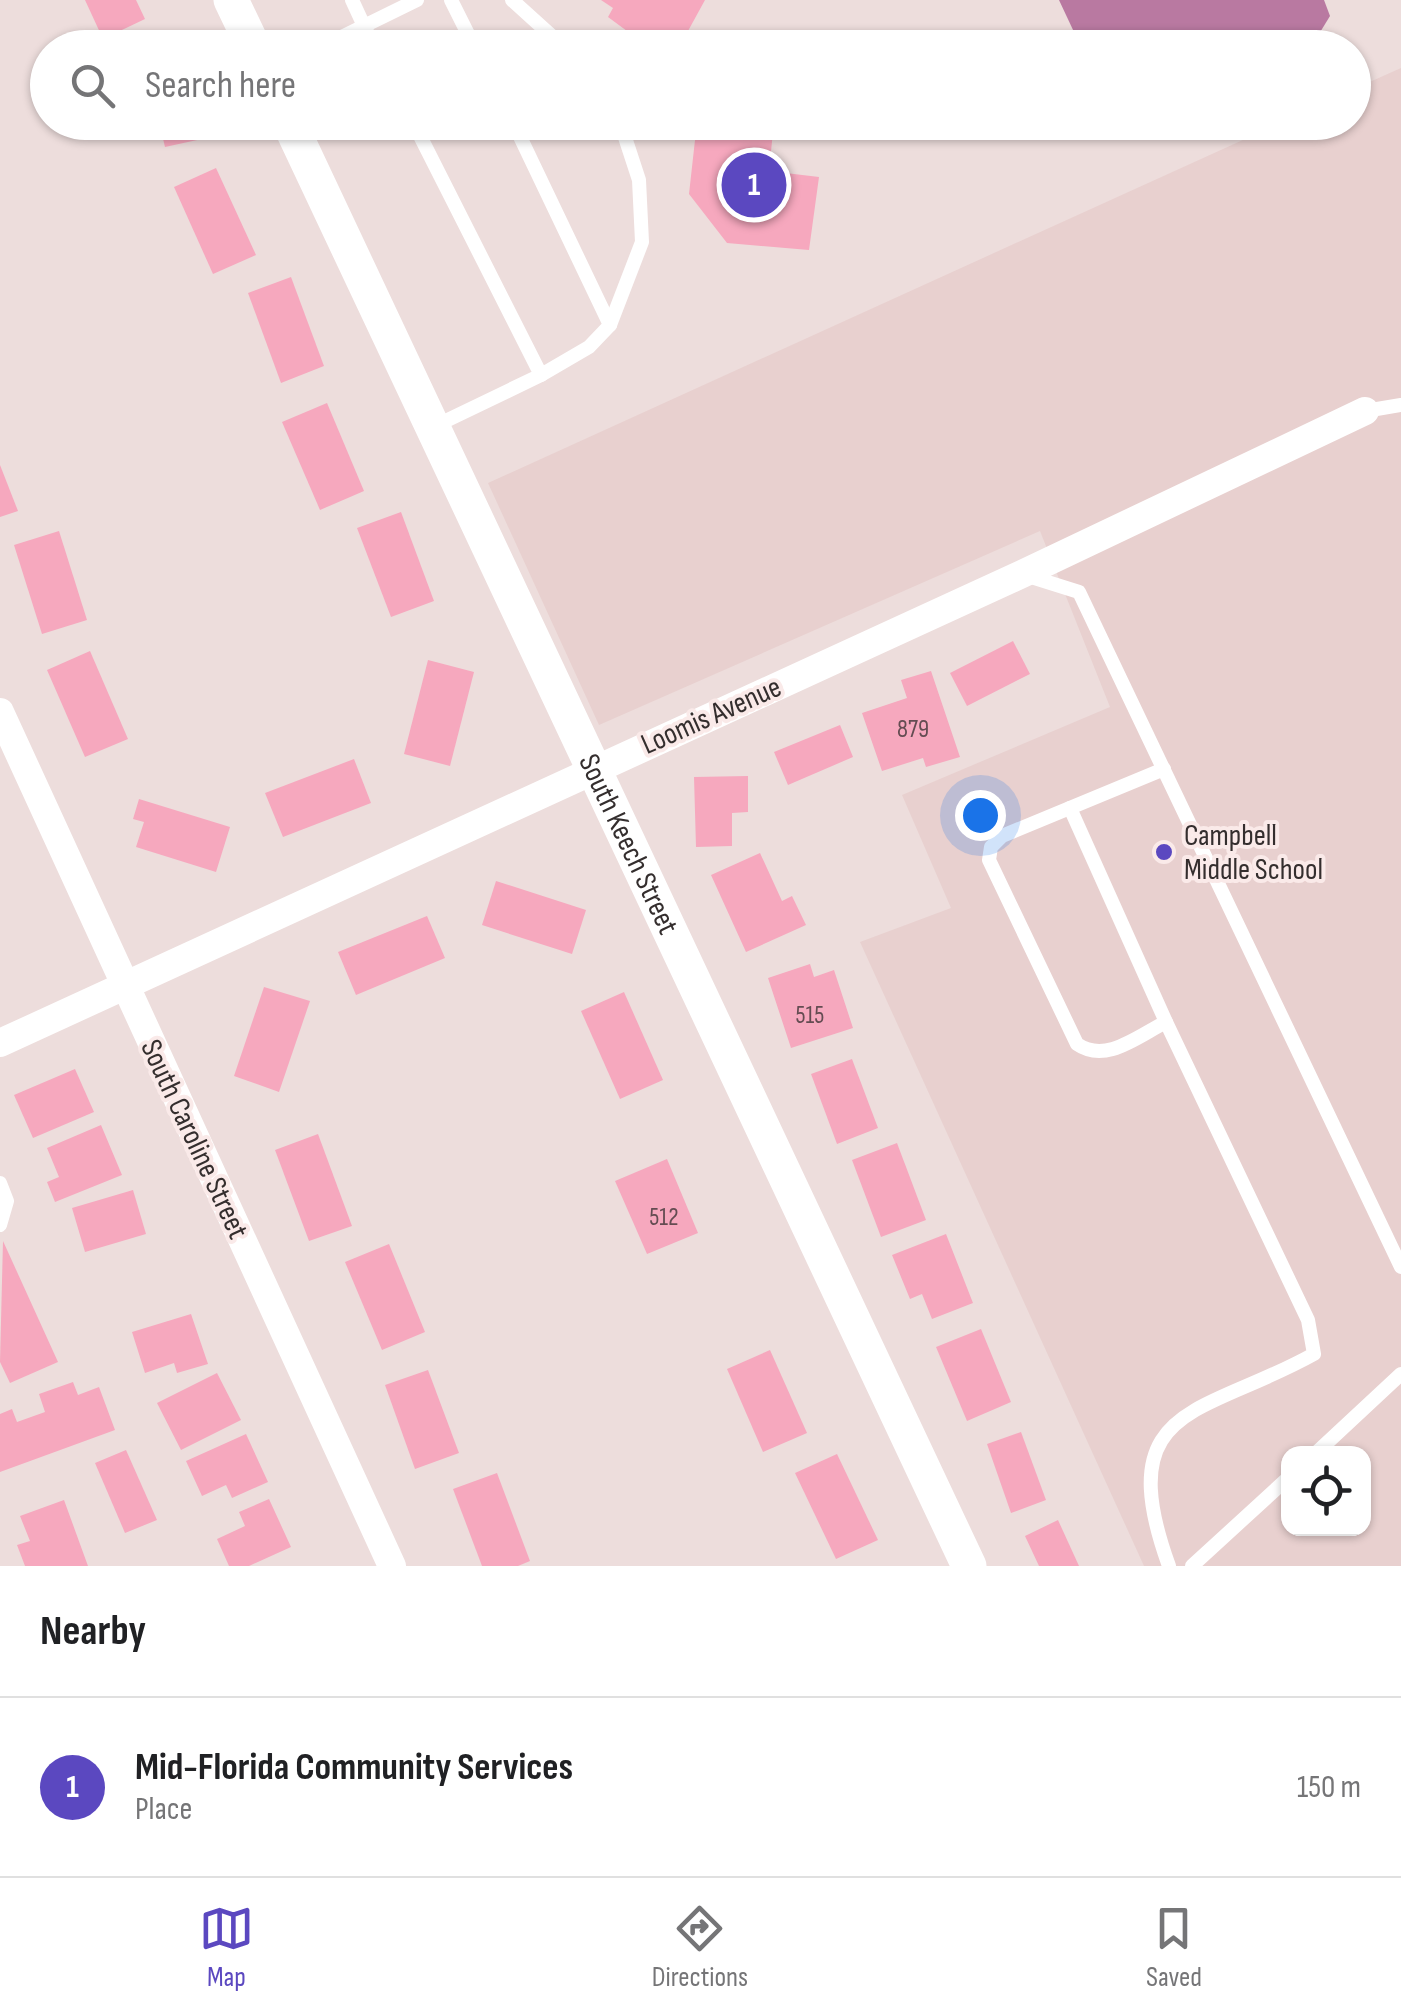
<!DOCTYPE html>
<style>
:root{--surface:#fff;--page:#f2f2f2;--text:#202124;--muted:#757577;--line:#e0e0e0;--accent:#5b48c0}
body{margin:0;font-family:"Sofia Sans Condensed",sans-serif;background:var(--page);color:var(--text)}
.controls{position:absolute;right:30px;bottom:30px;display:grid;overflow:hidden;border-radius:20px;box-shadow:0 2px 8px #0004}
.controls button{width:90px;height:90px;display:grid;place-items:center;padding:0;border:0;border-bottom:2px solid var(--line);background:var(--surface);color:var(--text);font:50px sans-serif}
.you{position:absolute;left:980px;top:815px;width:35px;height:35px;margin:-25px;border:8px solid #fff;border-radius:50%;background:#1a73e8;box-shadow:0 0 0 15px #1a73e833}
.badge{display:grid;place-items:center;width:65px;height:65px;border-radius:50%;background:var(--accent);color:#fff;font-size:32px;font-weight:700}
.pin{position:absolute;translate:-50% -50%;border:5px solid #fff;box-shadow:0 2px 10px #0006}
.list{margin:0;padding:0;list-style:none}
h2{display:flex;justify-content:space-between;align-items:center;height:130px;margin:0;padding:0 40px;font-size:42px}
h2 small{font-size:32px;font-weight:400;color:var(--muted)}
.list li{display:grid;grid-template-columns:65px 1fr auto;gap:30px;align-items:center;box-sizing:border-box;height:180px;padding:0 40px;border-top:2px solid var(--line)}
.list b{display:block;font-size:38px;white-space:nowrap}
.list p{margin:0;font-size:32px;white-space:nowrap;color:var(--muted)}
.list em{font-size:32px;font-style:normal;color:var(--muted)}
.icon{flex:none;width:55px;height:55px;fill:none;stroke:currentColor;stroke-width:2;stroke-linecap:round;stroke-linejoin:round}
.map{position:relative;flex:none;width:1401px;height:1566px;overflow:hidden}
.search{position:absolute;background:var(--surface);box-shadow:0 2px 8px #0004;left:30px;right:30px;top:30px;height:110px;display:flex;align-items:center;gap:25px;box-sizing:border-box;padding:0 35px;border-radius:55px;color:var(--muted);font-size:38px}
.sheet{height:310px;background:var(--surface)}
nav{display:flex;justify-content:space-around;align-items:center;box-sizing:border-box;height:140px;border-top:2px solid var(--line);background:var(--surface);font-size:28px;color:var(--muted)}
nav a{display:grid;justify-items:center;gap:5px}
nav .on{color:var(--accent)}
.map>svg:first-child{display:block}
.built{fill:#e8d0cf;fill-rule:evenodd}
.water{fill:#b979a1}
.building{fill:#f6a8be}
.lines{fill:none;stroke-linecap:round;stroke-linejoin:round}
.service{stroke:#fff;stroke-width:14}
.minor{stroke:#fff;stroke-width:28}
.tertiary{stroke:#fff;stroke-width:35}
.poi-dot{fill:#5b48c0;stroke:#faeae9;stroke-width:4}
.labels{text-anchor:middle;stroke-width:8;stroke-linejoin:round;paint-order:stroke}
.number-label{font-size:25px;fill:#644c52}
.street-label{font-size:30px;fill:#342e2e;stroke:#faeae9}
.poi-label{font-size:30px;fill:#342e2e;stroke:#faeae9;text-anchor:start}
</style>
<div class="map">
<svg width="1401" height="1566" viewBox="0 0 1401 1566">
<rect width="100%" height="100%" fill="#eddddc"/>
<path class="built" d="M 1401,68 L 1401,1566 L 1144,1566 L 860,942 L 951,908 L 902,795 L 1110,707 L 1040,531 L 599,725 L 488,483 L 1280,123 L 1354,122 L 1354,89 ZM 1288,1454 L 1364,1454 L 1364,1528 L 1288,1528 Z"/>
<path class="water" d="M 1059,0 L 1324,0 L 1330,16 L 1311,47 L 1081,47 Z"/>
<g class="building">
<path d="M 85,0 L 136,0 L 145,19 L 103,39 Z"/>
<path d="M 601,0 L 705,0 L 688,31 L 698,38 L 692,48 L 650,48 L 608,17 L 613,8 Z"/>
<path d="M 159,122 L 207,122 L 211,137 L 165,147 Z"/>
<path d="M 697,122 L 774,122 L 769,171 L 819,177 L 809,250 L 727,243 L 689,194 Z"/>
<path d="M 216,168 L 256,255 L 213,274 L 174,187 Z"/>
<path d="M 291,277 L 324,366 L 281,383 L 248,293 Z"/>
<path d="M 327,403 L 364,491 L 320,510 L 282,422 Z"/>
<path d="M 0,465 L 18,511 L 0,517 Z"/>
<path d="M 401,512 L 434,601 L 391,617 L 357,528 Z"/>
<path d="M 59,531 L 87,620 L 42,634 L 14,545 Z"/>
<path d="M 1013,641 L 1030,674 L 967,706 L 950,673 Z"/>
<path d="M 90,651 L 128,739 L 85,757 L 47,670 Z"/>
<path d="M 428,660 L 474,672 L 450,766 L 404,754 Z"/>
<path d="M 931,671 L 960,757 L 926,767 L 923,758 L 882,771 L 862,713 L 907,698 L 901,680 Z"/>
<path d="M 840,725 L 853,757 L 788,785 L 774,752 Z"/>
<path d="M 354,759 L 371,803 L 283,837 L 265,793 Z"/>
<path d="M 748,776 L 748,812 L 732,813 L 732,846 L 696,847 L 694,777 Z"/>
<path d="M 139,799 L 230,827 L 216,872 L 136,847 L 144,822 L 133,819 Z"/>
<path d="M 760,853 L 782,901 L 792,896 L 806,925 L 746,952 L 711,875 Z"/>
<path d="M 496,881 L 586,910 L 572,954 L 482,925 Z"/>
<path d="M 427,916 L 445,958 L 356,995 L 338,952 Z"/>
<path d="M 810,964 L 814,977 L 834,970 L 853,1028 L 791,1048 L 768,978 Z"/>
<path d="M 264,987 L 310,1001 L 279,1092 L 234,1076 Z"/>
<path d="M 624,992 L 663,1080 L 620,1099 L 581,1011 Z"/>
<path d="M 852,1059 L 878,1128 L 837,1144 L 811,1074 Z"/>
<path d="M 75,1069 L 94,1112 L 33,1138 L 14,1095 Z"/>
<path d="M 101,1125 L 122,1175 L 55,1202 L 47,1182 L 59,1177 L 47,1148 Z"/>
<path d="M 318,1134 L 352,1226 L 309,1241 L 275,1150 Z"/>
<path d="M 897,1143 L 926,1220 L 881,1237 L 852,1160 Z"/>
<path d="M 667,1159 L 698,1233 L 647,1254 L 615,1181 Z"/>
<path d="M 133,1190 L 146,1234 L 85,1252 L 72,1208 Z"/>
<path d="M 946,1234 L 973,1303 L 932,1319 L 922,1294 L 910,1299 L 892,1255 Z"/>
<path d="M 3,1241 L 58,1362 L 10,1383 L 0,1362 Z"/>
<path d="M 389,1244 L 425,1332 L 382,1350 L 345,1262 Z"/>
<path d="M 191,1314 L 208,1364 L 177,1373 L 174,1363 L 145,1373 L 132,1332 Z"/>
<path d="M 981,1329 L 1011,1402 L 967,1421 L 936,1347 Z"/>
<path d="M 770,1350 L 807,1433 L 763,1452 L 727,1369 Z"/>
<path d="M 428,1370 L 459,1453 L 415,1469 L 385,1385 Z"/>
<path d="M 217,1373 L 241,1420 L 181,1450 L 157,1403 Z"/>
<path d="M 73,1382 L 78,1395 L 99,1387 L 115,1430 L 0,1472 L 0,1414 L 12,1409 L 17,1422 L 45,1412 L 39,1394 Z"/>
<path d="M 1021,1432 L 1046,1500 L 1011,1513 L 987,1444 Z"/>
<path d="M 246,1434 L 268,1482 L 232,1498 L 226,1485 L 202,1496 L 186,1461 Z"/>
<path d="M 126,1450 L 157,1520 L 125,1533 L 95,1463 Z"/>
<path d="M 837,1454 L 878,1540 L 836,1559 L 795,1473 Z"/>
<path d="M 497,1473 L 530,1561 L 518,1566 L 482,1566 L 453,1489 Z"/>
<path d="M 269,1499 L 291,1547 L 249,1566 L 229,1566 L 217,1539 L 245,1526 L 239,1512 Z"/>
<path d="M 64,1500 L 88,1566 L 25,1566 L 17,1545 L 30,1541 L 20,1516 Z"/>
<path d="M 1058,1520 L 1079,1566 L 1039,1566 L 1025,1536 Z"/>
</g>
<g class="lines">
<g class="service">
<path d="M 352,0 L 364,26 L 417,0"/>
<path d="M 451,0 L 475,48"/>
<path d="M 512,0 L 565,48"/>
<path d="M 319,48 L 364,26 L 375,48"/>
<path d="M 413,122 L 541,375 L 433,427"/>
<path d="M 513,122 L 610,325 L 589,347 L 541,375"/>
<path d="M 610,325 L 642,242 L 639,180 L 620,122"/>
<path d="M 1365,411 L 1401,405"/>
<path d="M 1025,575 L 1079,592 L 1401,1267"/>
<path d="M 1164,769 L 1002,836 L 991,847 L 989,860 L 1077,1044 C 1106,1064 1138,1036 1166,1022 L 1308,1320 L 1314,1354 C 1203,1416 1110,1403 1169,1566"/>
<path d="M 1070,808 L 1166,1022"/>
<path d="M 0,1183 L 7,1201 L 0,1225"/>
<path d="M 1315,1454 L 1401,1374"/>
<path d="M 1192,1566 L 1288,1478"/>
</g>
<g class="minor">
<path d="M 0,712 L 392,1566"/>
<path d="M 0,1043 L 1022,574 L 1365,411"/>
</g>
<g class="tertiary">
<path d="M 231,0 L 254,48"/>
<path id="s1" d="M 289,122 L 969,1566"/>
</g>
</g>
<circle class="poi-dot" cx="1164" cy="852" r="10"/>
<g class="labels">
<g class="number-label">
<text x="913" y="737">879</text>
<text x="810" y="1023">515</text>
<text x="664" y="1225">512</text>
</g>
<g class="street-label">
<text transform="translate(711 715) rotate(-24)" y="10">Loomis Avenue</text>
<text dy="10" stroke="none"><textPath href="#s1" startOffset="798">South Keech Street</textPath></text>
<text transform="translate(195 1139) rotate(65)" y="10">South Caroline Street</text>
</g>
<g class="poi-label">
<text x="1184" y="845">Campbell<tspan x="1184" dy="34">Middle School</tspan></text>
</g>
</g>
</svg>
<div class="controls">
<button><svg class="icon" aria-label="locate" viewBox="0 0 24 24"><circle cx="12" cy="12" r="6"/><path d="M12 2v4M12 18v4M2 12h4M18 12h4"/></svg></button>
</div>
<div class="you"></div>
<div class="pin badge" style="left:754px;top:185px">1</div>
<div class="search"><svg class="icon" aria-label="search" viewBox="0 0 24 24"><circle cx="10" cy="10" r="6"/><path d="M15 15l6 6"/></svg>Search here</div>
</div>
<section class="sheet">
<h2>Nearby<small></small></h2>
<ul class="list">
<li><span class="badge">1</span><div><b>Mid-Florida Community Services</b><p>Place</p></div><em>150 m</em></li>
</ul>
</section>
<nav>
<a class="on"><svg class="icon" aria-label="map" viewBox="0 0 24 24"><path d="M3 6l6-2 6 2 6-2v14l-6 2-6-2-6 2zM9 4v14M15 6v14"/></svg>Map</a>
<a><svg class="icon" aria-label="directions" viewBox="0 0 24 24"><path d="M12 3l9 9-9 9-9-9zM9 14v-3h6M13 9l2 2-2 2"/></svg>Directions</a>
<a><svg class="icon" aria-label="saved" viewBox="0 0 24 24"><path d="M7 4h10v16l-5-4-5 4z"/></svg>Saved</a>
</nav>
